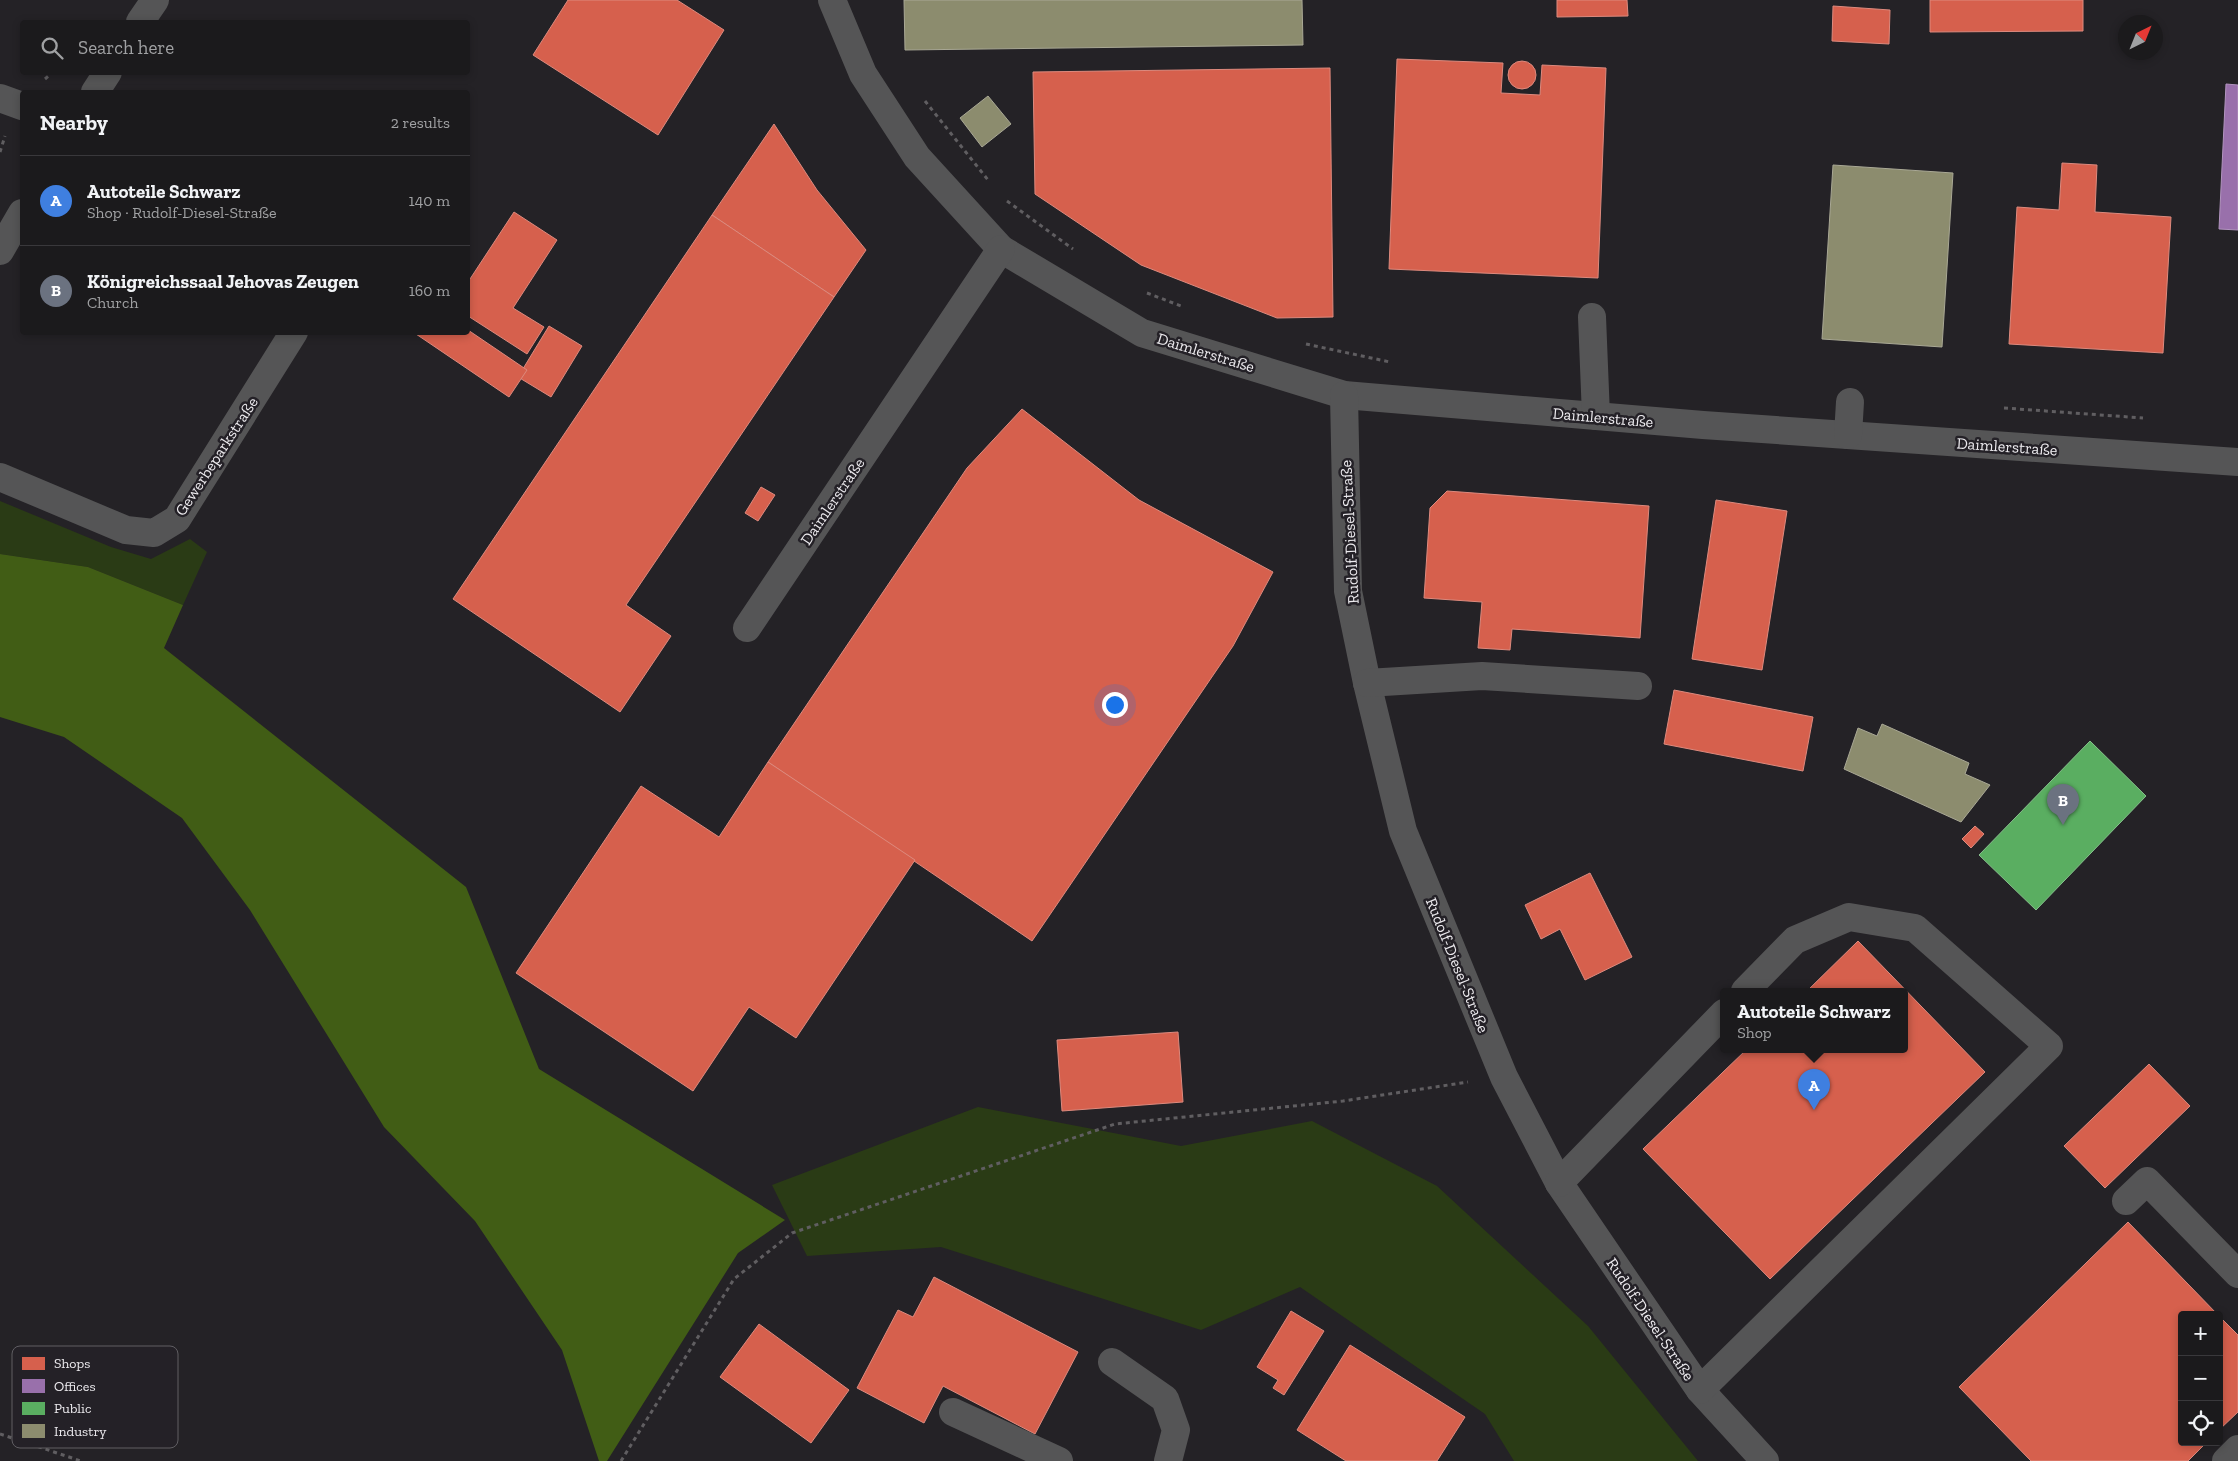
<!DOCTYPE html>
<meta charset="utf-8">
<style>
:root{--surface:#1b1a1c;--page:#242325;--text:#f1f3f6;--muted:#a0a1a3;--line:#39383b;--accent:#1a73e8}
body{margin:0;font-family:"Zilla Slab",serif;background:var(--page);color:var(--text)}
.controls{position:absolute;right:15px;bottom:15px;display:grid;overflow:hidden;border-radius:5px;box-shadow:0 2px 8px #0003}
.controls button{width:45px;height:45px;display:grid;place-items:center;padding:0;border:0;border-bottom:1px solid var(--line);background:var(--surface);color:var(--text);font:25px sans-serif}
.compass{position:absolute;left:2118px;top:15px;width:45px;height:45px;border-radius:50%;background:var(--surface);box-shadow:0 2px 8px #0003;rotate:43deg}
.you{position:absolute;left:1114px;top:704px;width:18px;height:18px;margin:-12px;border:4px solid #fff;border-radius:50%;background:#1a73e8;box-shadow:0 0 0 8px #1a73e833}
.badge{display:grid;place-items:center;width:32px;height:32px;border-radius:50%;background:var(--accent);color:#fff;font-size:16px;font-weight:700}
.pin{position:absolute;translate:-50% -41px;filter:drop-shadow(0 1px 2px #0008)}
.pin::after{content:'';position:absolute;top:26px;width:18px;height:15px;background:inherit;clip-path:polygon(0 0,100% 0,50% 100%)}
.popup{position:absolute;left:1720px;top:988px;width:188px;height:65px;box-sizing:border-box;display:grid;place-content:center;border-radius:5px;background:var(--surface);filter:drop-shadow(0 1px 4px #0005);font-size:16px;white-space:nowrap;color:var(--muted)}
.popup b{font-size:19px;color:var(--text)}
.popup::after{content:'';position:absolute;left:50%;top:100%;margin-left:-10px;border:10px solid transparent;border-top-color:var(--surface)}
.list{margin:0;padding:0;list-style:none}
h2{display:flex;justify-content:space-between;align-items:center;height:65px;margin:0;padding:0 20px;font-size:21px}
h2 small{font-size:16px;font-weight:400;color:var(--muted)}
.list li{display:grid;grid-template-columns:32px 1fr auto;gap:15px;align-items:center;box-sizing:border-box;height:90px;padding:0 20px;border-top:1px solid var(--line)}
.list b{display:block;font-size:19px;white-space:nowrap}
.list p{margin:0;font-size:16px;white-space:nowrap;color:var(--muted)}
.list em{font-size:16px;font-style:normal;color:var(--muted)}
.icon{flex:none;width:28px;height:28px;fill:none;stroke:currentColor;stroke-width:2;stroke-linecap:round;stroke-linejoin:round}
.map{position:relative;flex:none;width:2238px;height:1461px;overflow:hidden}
.search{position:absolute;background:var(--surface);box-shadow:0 2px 8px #0003;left:20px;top:20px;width:450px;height:55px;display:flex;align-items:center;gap:12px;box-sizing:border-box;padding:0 18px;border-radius:5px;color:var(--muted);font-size:19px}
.panel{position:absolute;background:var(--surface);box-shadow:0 2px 8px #0003;left:20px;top:90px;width:450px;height:245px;border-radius:5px}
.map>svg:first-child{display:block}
.green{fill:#2a3b15}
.forest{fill:#415d15}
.shops{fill:#d6604d;stroke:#dd8a7e}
.offices{fill:#9970ab;stroke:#b295bf}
.public{fill:#5aae61;stroke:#86c08c}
.industry{fill:#8c8c6e;stroke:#a9a895}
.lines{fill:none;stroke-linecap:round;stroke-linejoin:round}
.path{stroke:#605e61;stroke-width:3;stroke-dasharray:4 4;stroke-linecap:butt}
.minor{stroke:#555556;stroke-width:28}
.labels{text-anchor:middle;stroke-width:5;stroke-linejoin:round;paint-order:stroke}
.street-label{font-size:16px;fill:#edebef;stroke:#242127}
.key{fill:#242127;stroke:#605e63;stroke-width:1}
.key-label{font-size:14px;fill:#edebef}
</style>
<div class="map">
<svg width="2238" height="1461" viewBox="0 0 2238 1461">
<rect width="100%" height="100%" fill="#242226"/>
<g class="green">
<path d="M 0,501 L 111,547 L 151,559 L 190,539 L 207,552 L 183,605 L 88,567 L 0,554 Z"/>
<path d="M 978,1107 L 1181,1146 L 1312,1121 L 1437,1186 L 1588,1326 L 1698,1461 L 1514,1461 L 1485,1414 L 1300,1287 L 1201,1330 L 941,1247 L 807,1256 L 772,1185 Z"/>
</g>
<path class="forest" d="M 0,554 L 88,567 L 183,605 L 164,648 L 466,887 L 539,1069 L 785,1220 L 738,1253 L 607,1461 L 599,1461 L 562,1350 L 475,1221 L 384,1127 L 250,910 L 182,818 L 64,737 L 0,717 Z"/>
<g class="shops">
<path d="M 568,0 L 677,0 L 724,30 L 658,135 L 533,55 Z"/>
<path d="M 1557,0 L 1627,0 L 1628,16 L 1557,17 Z"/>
<path d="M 1930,0 L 2083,0 L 2083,31 L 1930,32 Z"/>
<path d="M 1833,6 L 1890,10 L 1889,44 L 1832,41 Z"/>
<path d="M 1397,59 L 1503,63 L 1501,93 L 1540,95 L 1542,65 L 1606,68 L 1598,278 L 1389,269 Z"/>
<circle cx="1522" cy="75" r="14"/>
<path d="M 1330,68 L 1333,317 L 1277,318 L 1141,265 L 1035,194 L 1033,72 Z"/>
<path d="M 774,124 L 817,190 L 866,250 L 834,297 L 712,215 Z"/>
<path d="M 2062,163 L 2097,165 L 2095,212 L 2171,217 L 2163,353 L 2009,344 L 2017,207 L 2059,210 Z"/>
<path d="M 514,212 L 557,240 L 513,308 L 544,327 L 527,354 L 468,316 L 468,277 L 470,279 Z"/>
<path d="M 712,215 L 834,297 L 626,605 L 671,636 L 620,712 L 453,599 Z"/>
<path d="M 549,326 L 582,346 L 551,397 L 518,377 Z"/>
<path d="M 468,330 L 527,370 L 509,397 L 413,332 L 468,332 Z"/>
<path d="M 1022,409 L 1139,500 L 1273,572 L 1233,646 L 1032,941 L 768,762 L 967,468 Z"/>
<path d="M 761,487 L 775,495 L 758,521 L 745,513 Z"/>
<path d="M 1447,491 L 1649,506 L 1640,638 L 1512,629 L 1510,650 L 1478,648 L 1482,602 L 1424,598 L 1430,508 Z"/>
<path d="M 1716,500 L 1787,511 L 1762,670 L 1692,659 Z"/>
<path d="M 1674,690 L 1813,717 L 1803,771 L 1664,744 Z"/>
<path d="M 768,762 L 915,860 L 796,1038 L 749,1007 L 693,1091 L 516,973 L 641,786 L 719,837 Z"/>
<path d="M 1975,826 L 1984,834 L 1971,848 L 1962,839 Z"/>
<path d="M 1590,873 L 1632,957 L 1585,980 L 1560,929 L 1541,939 L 1525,905 Z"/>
<path d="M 1858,941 L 1985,1072 L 1770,1279 L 1643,1149 L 1747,1049 L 1904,1049 L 1904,991 L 1807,991 Z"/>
<path d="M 1178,1032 L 1183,1102 L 1062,1111 L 1057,1040 Z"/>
<path d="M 2149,1064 L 2190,1106 L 2105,1188 L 2064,1146 Z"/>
<path d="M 2128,1222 L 2218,1315 L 2182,1315 L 2182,1442 L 2207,1442 L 2188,1461 L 2031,1461 L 1959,1387 Z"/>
<path d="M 934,1277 L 1078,1352 L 1035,1434 L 943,1386 L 924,1423 L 857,1388 L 898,1310 L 913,1317 Z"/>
<path d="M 1291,1311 L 1324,1331 L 1284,1395 L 1273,1388 L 1278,1380 L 1257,1367 Z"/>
<path d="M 2219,1316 L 2238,1335 L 2238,1412 L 2219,1430 Z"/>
<path d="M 759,1324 L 849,1390 L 811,1443 L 720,1377 Z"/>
<path d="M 1350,1345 L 1465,1417 L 1437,1461 L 1346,1461 L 1297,1430 Z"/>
</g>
<path class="offices" d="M 2226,84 L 2238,85 L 2238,230 L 2219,229 Z"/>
<path class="public" d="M 2090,741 L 2146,796 L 2036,910 L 1979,855 Z"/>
<g class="industry">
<path d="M 904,0 L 1302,0 L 1303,45 L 905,50 Z"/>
<path d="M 988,96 L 1011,124 L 982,147 L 960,118 Z"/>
<path d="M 1833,165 L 1953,173 L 1942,347 L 1822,339 Z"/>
<path d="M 1882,724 L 1969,763 L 1965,774 L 1990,785 L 1961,822 L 1844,769 L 1858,728 L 1877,736 Z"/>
</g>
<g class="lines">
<g class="path">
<path d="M 45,79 L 53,72"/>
<path d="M 925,101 L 988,180"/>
<path d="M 0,152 L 5,136"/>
<path d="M 1007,201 L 1073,249"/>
<path d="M 1147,293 L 1181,306"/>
<path d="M 1306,344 L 1390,362"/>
<path d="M 2004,408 L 2143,418"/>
<path d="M 0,1434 L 81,1461"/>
<path d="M 621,1461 L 734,1279 L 792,1233 L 1115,1124 L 1343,1101 L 1468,1082"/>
</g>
<g class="minor">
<path d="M 832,0 L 863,74 L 917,157 L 1001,249 L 1142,333 L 1344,395 L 1703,425 L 2238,462"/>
<path d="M 140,22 L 155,0"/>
<path d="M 95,92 L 108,72"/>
<path d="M 0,98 L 22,106"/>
<path d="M 0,251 L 22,213"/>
<path d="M 1592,317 L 1596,416"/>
<path d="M 1344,395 L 1348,591 L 1367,683 L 1403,831 L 1504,1077 L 1559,1183 L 1700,1390 L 1765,1461"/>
<path d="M 1848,435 L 1850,402"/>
<path d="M 0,477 L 126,530 L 154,533 L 177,519 L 294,332"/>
<path d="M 747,628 L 1001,249"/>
<path d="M 1367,683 L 1482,676 L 1638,686"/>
<path d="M 1559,1183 L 1724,1013"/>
<path d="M 2126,1201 L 2147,1181 L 2238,1274"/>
<path d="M 1112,1362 L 1165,1399 L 1176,1430 L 1168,1461"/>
<path d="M 1700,1390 L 2049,1046 L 1915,928 L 1849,917 L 1795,940 L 1745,991"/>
<path d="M 953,1412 L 1059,1461"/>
<path d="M 2226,1461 L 2238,1449"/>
</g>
</g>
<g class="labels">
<g class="street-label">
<text transform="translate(1206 352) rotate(17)" y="6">Daimlerstraße</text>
<text transform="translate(1603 417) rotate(5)" y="6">Daimlerstraße</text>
<text transform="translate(2007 446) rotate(4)" y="6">Daimlerstraße</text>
<text transform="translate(216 456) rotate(-57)" y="6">Gewerbeparkstraße</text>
<text transform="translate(832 501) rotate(-56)" y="6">Daimlerstraße</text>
<text transform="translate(1349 532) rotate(-93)" y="6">Rudolf-Diesel-Straße</text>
<text transform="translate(1458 965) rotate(68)" y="6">Rudolf-Diesel-Straße</text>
<text transform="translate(1651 1319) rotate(56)" y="6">Rudolf-Diesel-Straße</text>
</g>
</g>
<rect x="12" y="1346" width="166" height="102" rx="8" class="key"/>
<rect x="22" y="1357" width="23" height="13" fill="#d6604d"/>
<rect x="22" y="1379" width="23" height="14" fill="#9970ab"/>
<rect x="22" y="1402" width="23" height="13" fill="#5aae61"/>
<rect x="22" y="1424" width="23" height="14" fill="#8c8c6e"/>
<g class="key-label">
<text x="54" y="1368">Shops</text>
<text x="54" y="1391">Offices</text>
<text x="54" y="1413">Public</text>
<text x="54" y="1436">Industry</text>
</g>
</svg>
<div class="controls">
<button>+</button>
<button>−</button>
<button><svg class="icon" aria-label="locate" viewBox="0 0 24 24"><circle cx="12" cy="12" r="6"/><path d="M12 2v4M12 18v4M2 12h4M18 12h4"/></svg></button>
</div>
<svg class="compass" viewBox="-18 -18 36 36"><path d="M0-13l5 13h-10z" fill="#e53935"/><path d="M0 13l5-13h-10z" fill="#a0a1a3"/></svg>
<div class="you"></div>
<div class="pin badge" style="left:1814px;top:1110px;background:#3f7fe0">A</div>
<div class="popup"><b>Autoteile Schwarz</b>Shop</div>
<div class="pin badge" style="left:2063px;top:825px;background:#6b7280">B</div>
<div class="search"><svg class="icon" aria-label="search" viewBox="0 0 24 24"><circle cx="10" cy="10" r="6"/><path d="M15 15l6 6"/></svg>Search here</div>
<section class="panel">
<h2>Nearby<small>2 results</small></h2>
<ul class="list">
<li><span class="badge" style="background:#3f7fe0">A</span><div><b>Autoteile Schwarz</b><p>Shop · Rudolf-Diesel-Straße</p></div><em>140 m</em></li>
<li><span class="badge" style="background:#6b7280">B</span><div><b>Königreichssaal Jehovas Zeugen</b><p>Church</p></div><em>160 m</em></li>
</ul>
</section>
</div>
